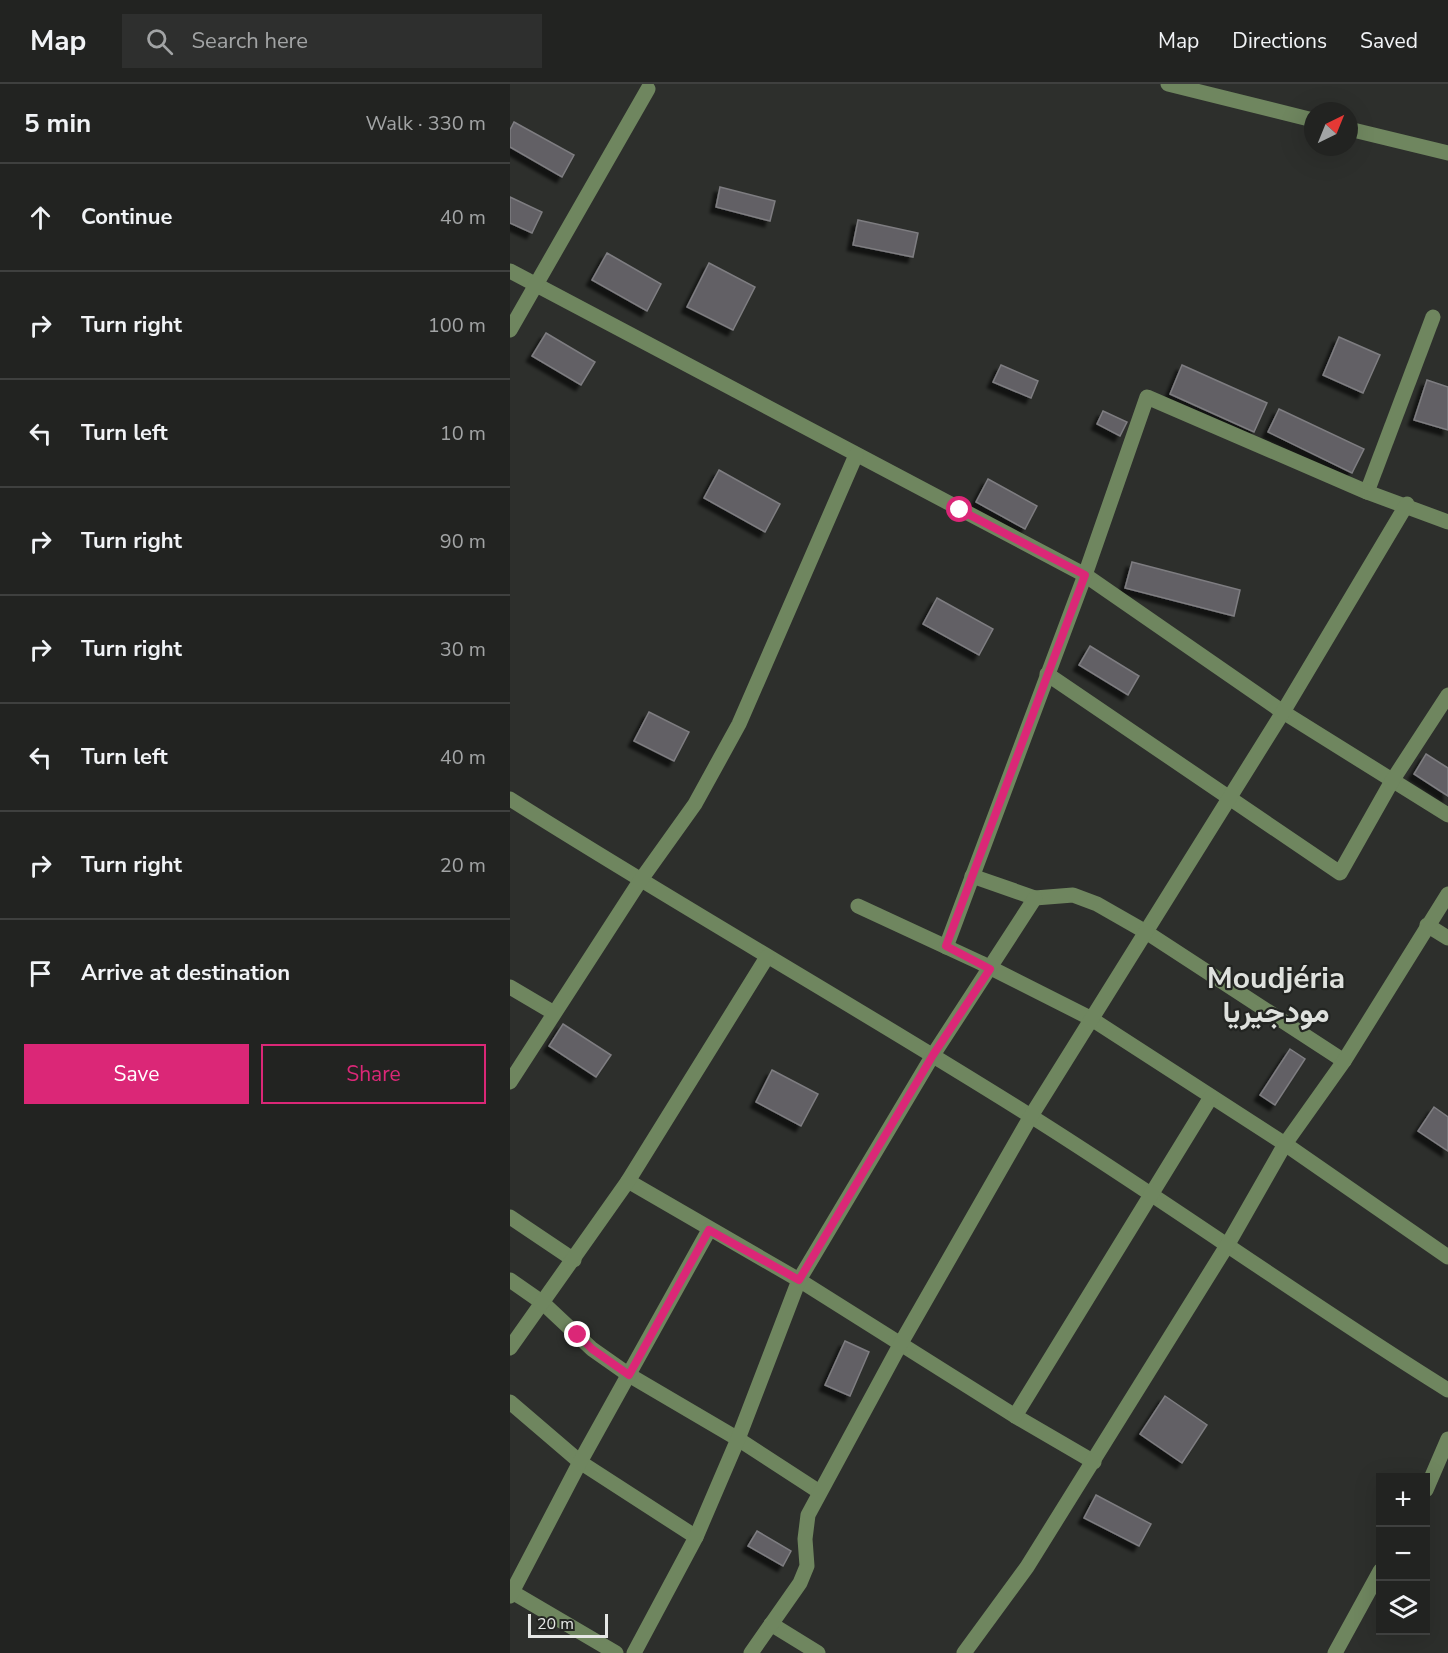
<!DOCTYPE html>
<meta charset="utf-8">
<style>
:root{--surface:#222321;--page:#2e2f2e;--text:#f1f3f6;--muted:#a2a4a5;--line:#3f403f;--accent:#db2777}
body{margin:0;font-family:"Nunito Sans",Vazirmatn,sans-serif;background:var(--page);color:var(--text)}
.controls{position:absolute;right:18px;bottom:18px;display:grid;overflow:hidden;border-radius:0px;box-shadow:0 6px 24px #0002}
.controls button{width:54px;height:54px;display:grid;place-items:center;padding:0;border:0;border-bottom:2px solid var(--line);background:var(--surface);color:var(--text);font:30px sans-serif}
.compass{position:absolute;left:794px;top:18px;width:54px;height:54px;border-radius:50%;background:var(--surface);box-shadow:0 6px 24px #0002;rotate:43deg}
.scale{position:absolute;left:18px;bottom:15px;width:80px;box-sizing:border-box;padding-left:6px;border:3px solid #e5e7e5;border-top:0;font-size:16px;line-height:21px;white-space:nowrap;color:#e5e7e5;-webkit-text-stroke:4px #232522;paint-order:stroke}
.stop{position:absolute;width:18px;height:18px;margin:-14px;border:4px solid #db2777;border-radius:50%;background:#fff}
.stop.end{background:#db2777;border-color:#fff;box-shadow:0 2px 6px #0008}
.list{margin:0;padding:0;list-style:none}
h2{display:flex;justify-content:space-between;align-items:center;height:78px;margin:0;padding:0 24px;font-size:26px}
h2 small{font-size:20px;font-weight:400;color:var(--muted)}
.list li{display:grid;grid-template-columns:39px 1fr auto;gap:18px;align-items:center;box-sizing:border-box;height:108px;padding:0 24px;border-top:2px solid var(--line)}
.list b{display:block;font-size:22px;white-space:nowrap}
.list em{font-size:20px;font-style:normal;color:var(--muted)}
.actions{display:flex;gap:12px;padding:18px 24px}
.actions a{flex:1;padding:14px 0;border:2px solid var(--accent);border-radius:0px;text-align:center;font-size:21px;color:var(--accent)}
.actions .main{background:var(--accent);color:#fff}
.icon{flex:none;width:33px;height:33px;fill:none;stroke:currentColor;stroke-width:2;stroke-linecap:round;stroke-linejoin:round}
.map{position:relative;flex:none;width:938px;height:1569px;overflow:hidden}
header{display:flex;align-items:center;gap:36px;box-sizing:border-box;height:84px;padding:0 30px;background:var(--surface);border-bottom:2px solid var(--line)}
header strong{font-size:28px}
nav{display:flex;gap:33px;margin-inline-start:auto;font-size:21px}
.search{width:420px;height:54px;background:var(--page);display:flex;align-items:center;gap:15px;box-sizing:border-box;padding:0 21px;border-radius:0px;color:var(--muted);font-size:22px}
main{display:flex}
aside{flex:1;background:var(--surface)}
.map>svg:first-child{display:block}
.building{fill:#626165;stroke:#7e7d81;stroke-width:1.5;filter:url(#shadow)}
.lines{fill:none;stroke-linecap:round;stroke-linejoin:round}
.minor{stroke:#6f865f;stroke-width:15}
.route{stroke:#db2777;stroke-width:8}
.labels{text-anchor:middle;stroke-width:4.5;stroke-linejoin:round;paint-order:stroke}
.town-label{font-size:30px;font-weight:bold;fill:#dee1dd;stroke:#232522}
</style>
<header>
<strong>Map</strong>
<div class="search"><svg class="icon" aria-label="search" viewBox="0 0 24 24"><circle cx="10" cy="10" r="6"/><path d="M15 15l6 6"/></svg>Search here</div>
<nav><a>Map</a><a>Directions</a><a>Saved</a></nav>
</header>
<main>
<aside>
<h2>5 min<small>Walk · 330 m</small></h2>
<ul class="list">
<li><svg class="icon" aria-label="ahead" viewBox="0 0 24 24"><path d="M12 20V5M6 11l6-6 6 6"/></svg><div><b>Continue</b></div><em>40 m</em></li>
<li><svg class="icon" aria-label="right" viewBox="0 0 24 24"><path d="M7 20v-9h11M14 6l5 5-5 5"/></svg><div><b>Turn right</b></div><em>100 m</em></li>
<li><svg class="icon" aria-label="left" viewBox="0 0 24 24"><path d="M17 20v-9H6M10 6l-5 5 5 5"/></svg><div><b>Turn left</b></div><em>10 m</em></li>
<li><svg class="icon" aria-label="right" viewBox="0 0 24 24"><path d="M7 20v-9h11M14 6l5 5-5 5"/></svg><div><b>Turn right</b></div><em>90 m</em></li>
<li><svg class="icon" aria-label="right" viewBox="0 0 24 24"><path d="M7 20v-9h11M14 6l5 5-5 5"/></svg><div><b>Turn right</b></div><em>30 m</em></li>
<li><svg class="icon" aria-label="left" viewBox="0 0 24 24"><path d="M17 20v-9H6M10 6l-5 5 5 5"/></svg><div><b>Turn left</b></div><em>40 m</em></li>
<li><svg class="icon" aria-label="right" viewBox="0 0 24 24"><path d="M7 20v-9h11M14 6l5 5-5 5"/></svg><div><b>Turn right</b></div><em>20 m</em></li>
<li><svg class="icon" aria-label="arrive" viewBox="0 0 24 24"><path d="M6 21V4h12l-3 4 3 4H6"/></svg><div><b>Arrive at destination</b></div></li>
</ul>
<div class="actions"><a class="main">Save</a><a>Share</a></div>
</aside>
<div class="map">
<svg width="938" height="1569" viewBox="0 0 938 1569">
<defs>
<filter id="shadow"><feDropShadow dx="-5.5" dy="5.5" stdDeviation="1.5" flood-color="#0009"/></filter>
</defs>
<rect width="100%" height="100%" fill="#2d2f2c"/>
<g class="building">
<path d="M 4,38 L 64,71 L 52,93 L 0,63 L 0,46 Z"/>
<path d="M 210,103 L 265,117 L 260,137 L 206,123 Z"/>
<path d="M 0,113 L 32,128 L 22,149 L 0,139 Z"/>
<path d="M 348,136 L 408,149 L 403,173 L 343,161 Z"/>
<path d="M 97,169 L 151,200 L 137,227 L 82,196 Z"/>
<path d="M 199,179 L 245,203 L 223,246 L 177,223 Z"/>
<path d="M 36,249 L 85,278 L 71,301 L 22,272 Z"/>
<path d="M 829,253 L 870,271 L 853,309 L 813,291 Z"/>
<path d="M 491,281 L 528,297 L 521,314 L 483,298 Z"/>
<path d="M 672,281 L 757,319 L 744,348 L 660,310 Z"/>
<path d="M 917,296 L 938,303 L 938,346 L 904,336 Z"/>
<path d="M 769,325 L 854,365 L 842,389 L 758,348 Z"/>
<path d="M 593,327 L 617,338 L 610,352 L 587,340 Z"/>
<path d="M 209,386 L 270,420 L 255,448 L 194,414 Z"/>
<path d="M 478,395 L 527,422 L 515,445 L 466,418 Z"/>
<path d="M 622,478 L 730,506 L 724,532 L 615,504 Z"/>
<path d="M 427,514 L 483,545 L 469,571 L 413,540 Z"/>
<path d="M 580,562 L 629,592 L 618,611 L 569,581 Z"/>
<path d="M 139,628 L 179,648 L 164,677 L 124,657 Z"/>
<path d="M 916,670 L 938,684 L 938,712 L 904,690 Z"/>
<path d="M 53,940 L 101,971 L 86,993 L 39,962 Z"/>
<path d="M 780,965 L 795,975 L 765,1021 L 750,1011 Z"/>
<path d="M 262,986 L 308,1010 L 291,1042 L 246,1018 Z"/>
<path d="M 924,1023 L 938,1033 L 938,1067 L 908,1047 Z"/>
<path d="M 335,1257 L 359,1268 L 340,1312 L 315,1301 Z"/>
<path d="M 655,1312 L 697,1341 L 672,1379 L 630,1350 Z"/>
<path d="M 586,1411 L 641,1440 L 629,1462 L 574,1434 Z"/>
<path d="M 247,1447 L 281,1467 L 273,1482 L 238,1462 Z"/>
</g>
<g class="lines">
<g class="minor">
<path d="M 658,0 L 803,36"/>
<path d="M 839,45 L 938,69"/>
<path d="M 0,187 L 575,491 L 773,628 L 938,731"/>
<path d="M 0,246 L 138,5"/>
<path d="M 857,408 L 923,233"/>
<path d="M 537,590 L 830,789 L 882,697 L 938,611"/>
<path d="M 0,715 C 171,823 347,923 519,1031 C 661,1120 796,1218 938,1306"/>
<path d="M 462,792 L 525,814 L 563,811 L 587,820 L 636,848 L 834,977"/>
<path d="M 348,822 L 471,879 L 580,934 L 775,1060 L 938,1173"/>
<path d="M 917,841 L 938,854"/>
<path d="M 436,863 L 575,491 L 637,313 L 857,408 L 938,438"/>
<path d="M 0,903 L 44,929"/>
<path d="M 0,998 L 130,797 L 185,720 L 229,640 L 346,371"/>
<path d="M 118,1097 L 289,1196 L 505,1332 L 584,1378"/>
<path d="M 0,1133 L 64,1176"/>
<path d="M 0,1196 L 33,1219 L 82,1265 L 119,1291 L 228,1355 L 308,1407"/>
<path d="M 0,1264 L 118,1097 L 257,873"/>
<path d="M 0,1318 L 70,1378 L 186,1453"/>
<path d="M 505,1332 L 701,1013"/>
<path d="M 916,1406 L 938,1355"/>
<path d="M 2,1508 L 106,1569"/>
<path d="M 0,1512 L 70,1378 L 199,1146"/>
<path d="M 261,1540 L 308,1569"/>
<path d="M 124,1569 L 186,1453 L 228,1355 L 289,1196 L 423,971 L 525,814"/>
<path d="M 241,1569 L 290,1499 L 297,1482 L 295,1455 L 298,1431 L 391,1259 L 521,1032 L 773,628 L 897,420"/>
<path d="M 454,1569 L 517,1483 L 718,1160 L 775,1060 L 834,977 L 938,810"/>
<path d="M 825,1569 L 870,1487"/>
</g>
</g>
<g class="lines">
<path class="route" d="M 68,1251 L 82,1265 L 119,1291 L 199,1146 L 289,1196 L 423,971 L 480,885 L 436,862 L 575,491 L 450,426"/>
</g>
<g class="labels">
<g class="town-label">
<text x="766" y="904">Moudjéria<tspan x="766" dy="34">مودجيريا</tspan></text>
</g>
</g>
</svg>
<div class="controls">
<button>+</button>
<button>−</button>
<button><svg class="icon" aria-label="layers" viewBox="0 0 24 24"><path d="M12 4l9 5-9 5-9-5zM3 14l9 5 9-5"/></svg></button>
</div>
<svg class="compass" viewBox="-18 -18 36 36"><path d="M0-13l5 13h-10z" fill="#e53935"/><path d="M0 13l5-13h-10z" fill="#a2a4a5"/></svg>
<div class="scale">20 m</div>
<div class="stop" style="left:450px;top:426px"></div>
<div class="stop end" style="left:68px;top:1251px"></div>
</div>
</main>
